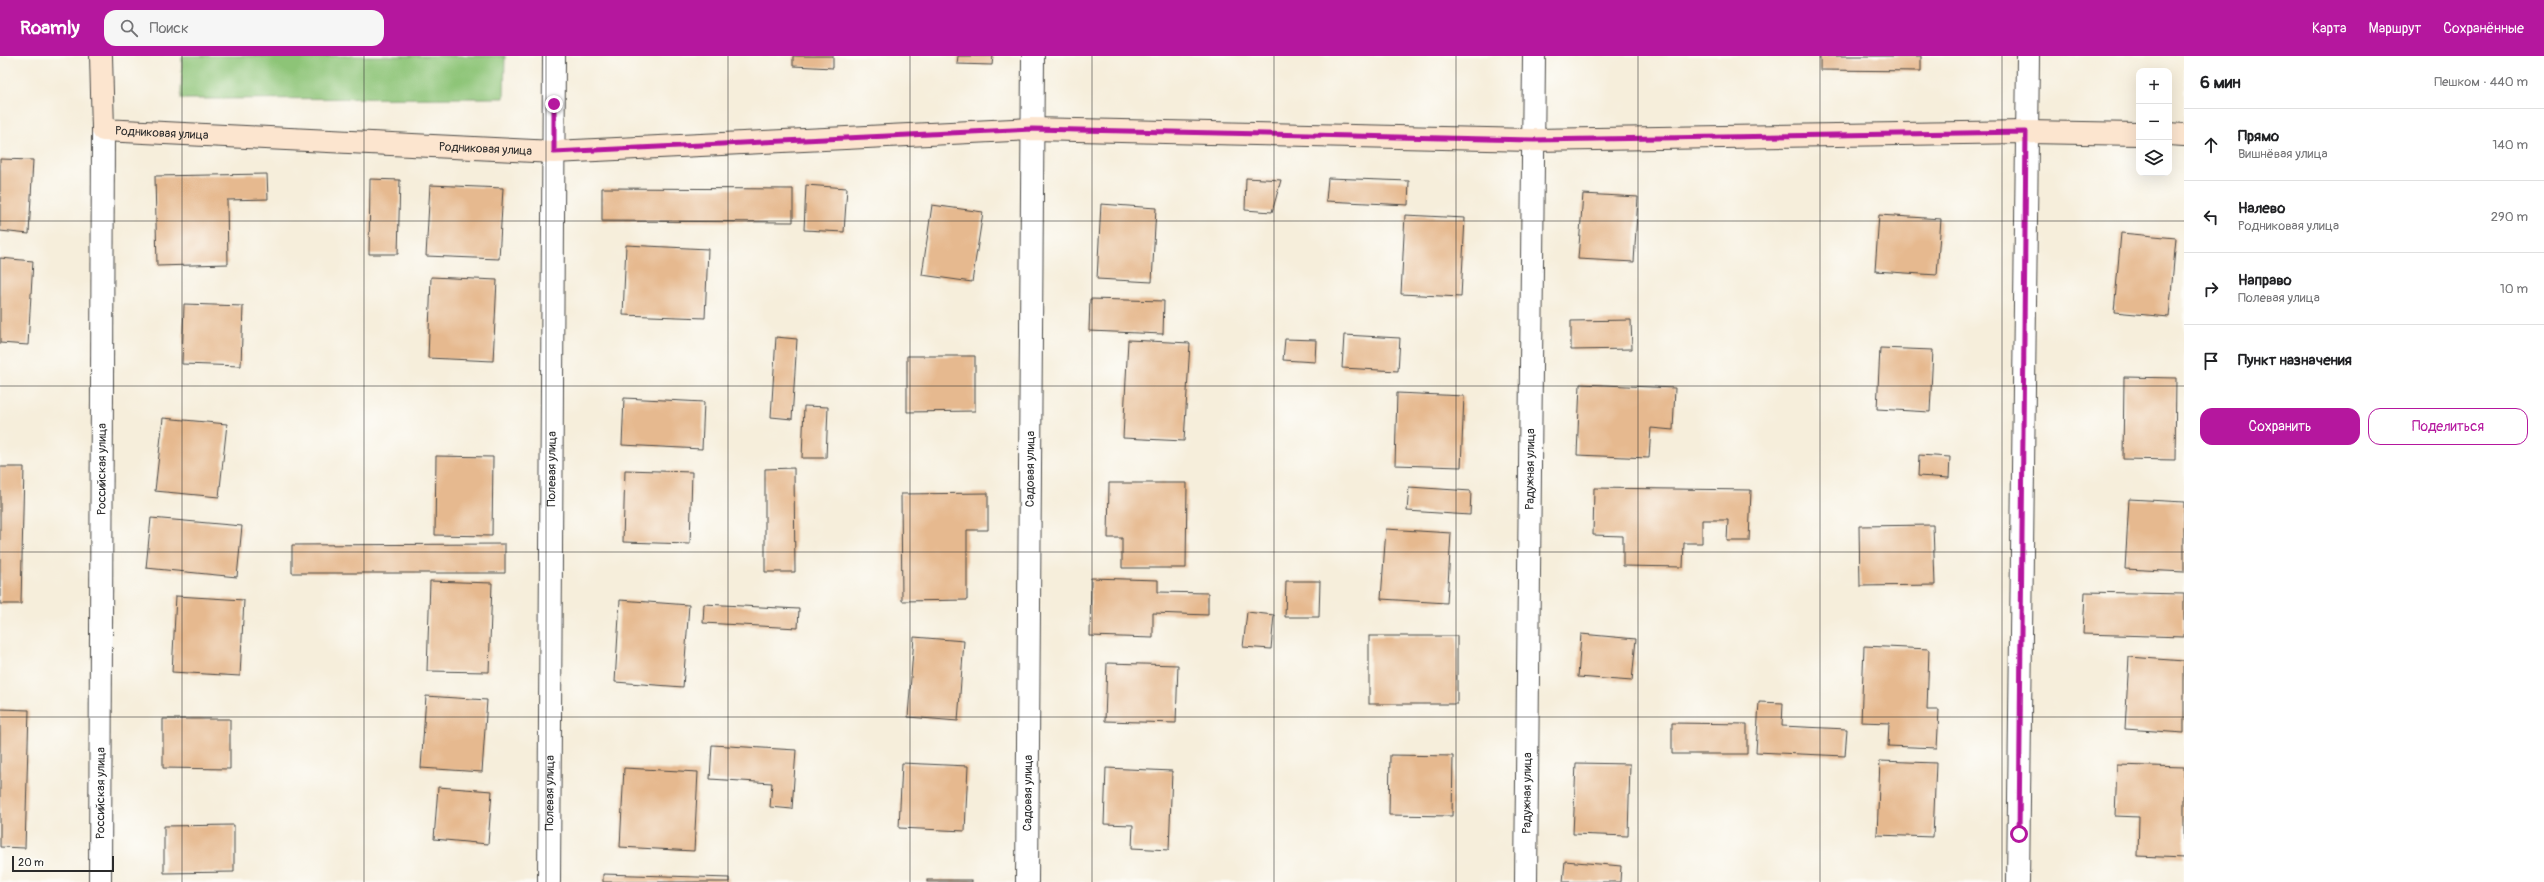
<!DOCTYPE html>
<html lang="ru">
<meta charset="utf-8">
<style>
:root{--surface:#fff;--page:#f6f6f6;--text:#202124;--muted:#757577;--line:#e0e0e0;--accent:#b5179e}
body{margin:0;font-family:Pangolin,sans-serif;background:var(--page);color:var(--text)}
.controls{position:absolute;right:12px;top:12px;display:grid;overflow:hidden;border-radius:8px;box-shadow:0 4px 16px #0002}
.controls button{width:36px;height:36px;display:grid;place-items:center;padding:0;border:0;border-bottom:1px solid var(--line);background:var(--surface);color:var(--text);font:20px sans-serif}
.scale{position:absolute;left:12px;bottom:10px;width:102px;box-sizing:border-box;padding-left:4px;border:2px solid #2b2b2b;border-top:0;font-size:11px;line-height:14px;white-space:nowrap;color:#2b2b2b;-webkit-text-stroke:3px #fdfcf7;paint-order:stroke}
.stop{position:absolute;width:12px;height:12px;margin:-9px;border:3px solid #b5179e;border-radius:50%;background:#fff}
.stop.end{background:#b5179e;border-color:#fff;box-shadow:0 1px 4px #0008}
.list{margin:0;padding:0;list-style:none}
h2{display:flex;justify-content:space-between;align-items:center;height:52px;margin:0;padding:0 16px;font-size:17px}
h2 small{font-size:13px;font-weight:400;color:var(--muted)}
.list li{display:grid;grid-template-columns:26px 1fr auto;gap:12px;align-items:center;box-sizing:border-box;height:72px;padding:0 16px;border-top:1px solid var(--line)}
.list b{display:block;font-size:15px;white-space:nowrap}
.list p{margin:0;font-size:13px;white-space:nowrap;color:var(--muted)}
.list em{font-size:13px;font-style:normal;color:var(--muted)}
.actions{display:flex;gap:8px;padding:12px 16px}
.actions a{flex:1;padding:9px 0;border:1px solid var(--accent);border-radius:12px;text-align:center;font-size:14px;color:var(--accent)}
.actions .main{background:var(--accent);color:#fff}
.icon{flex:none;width:22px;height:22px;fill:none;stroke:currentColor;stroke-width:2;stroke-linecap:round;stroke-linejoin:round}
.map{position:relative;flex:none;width:2184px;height:826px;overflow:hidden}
header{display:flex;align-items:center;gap:24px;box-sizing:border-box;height:56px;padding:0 20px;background:var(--accent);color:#fff}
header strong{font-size:19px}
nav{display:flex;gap:22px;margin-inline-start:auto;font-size:14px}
.search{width:280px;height:36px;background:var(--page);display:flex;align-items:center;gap:10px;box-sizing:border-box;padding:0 14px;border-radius:12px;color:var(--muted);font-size:15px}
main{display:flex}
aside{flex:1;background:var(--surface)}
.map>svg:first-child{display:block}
.green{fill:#8dc477;stroke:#5c7851}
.building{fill:#e6b98f}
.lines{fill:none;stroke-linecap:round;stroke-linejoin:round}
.street-casing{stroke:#494845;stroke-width:24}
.secondary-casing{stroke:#494845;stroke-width:24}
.street{stroke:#fff;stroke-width:22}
.secondary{stroke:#fce5cf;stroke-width:22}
.route{stroke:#b5179e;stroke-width:5}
.grid{fill:none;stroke:#2b2b2b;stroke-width:1;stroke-opacity:0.55}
.labels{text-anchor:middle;stroke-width:3.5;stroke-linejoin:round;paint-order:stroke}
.street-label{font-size:12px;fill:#2b2b2b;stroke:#fdfcf7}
</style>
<header>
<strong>Roamly</strong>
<div class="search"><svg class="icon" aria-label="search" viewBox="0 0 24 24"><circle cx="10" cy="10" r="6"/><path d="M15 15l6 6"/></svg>Поиск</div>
<nav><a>Карта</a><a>Маршрут</a><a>Сохранённые</a></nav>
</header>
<main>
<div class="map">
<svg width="2184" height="826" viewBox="0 0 2184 826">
<rect width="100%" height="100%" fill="#fdfcf7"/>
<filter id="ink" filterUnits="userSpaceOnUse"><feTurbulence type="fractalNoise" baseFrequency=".025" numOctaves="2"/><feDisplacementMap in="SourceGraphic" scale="8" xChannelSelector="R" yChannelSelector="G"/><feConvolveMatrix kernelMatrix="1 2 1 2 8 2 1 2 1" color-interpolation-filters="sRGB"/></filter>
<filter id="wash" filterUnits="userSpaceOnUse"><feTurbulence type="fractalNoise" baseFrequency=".012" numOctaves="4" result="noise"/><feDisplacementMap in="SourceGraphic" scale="16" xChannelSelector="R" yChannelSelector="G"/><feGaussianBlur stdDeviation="0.9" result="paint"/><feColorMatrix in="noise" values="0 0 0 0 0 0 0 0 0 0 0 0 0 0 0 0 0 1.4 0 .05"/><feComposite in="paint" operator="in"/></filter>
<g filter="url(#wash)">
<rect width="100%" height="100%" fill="#f6eedb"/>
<path class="green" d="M 182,0 L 505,0 L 504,42 L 181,43 Z"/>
<g id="blocks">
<g class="building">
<path d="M 793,0 L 833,0 L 833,12 L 793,10 Z"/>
<path d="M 958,0 L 993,0 L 992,9 L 957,8 Z"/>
<path d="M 1820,0 L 1921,0 L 1921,15 L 1820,14 Z"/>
<path d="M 0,103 L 33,104 L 29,178 L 0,175 Z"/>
<path d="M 267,118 L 268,143 L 227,144 L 228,208 L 157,210 L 155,120 Z"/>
<path d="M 1246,122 L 1281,124 L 1272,156 L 1245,154 Z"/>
<path d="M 1328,122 L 1409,125 L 1408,149 L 1326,145 Z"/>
<path d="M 370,123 L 400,124 L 398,198 L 369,198 Z"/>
<path d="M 430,129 L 503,132 L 499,203 L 426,200 Z"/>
<path d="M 806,129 L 847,132 L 844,176 L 804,174 Z"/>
<path d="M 602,132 L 793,133 L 793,166 L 602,165 Z"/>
<path d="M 1583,138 L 1638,141 L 1634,206 L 1578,203 Z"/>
<path d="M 1101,148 L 1156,152 L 1152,226 L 1097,223 Z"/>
<path d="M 932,149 L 983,156 L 972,226 L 922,219 Z"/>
<path d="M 1405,159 L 1465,162 L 1461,241 L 1401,238 Z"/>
<path d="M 1879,159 L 1941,163 L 1937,219 L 1875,215 Z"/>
<path d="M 2121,177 L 2176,182 L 2169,261 L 2114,256 Z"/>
<path d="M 626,189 L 708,193 L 705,262 L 623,259 Z"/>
<path d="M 0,202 L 33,205 L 28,289 L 0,287 Z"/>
<path d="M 431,221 L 497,224 L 493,305 L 428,302 Z"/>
<path d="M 1090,243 L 1164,245 L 1163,278 L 1089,275 Z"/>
<path d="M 184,248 L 243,250 L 241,310 L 182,308 Z"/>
<path d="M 1631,264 L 1632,293 L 1571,294 L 1571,265 Z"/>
<path d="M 1344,279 L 1400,282 L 1398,315 L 1342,312 Z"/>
<path d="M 776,281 L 797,283 L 792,363 L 771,361 Z"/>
<path d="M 1285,283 L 1316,284 L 1315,306 L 1283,304 Z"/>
<path d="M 1128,284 L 1190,287 L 1184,385 L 1123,382 Z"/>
<path d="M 1880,292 L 1933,294 L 1930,356 L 1877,353 Z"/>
<path d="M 907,300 L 975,300 L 975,355 L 907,356 Z"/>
<path d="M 2124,321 L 2176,322 L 2175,404 L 2123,403 Z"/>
<path d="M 1580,328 L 1675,332 L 1673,374 L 1651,372 L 1649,402 L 1577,399 Z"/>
<path d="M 1397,337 L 1464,340 L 1461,411 L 1395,409 Z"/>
<path d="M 624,342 L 704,346 L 702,393 L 622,389 Z"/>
<path d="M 804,350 L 828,351 L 826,402 L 802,402 Z"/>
<path d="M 163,362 L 227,368 L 219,441 L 155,435 Z"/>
<path d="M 1919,399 L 1950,401 L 1949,422 L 1918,420 Z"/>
<path d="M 436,400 L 493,401 L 492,480 L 435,479 Z"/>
<path d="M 0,411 L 24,411 L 21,548 L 0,548 Z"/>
<path d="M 794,412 L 795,516 L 765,516 L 765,413 Z"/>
<path d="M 625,414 L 692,416 L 690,488 L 623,486 Z"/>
<path d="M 1109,427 L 1187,427 L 1186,512 L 1122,512 L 1122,482 L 1108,482 Z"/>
<path d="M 1409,431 L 1471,435 L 1470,459 L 1407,455 Z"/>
<path d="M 1594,432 L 1751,434 L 1749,485 L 1727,485 L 1728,464 L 1702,464 L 1702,487 L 1684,487 L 1683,511 L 1623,510 L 1623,480 L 1593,479 Z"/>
<path d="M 988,437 L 988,474 L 967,474 L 967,544 L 902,545 L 901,438 Z"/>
<path d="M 2129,443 L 2184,446 L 2184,516 L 2125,513 Z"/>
<path d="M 151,462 L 242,470 L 237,521 L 146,512 Z"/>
<path d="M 1933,469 L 1935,529 L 1860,530 L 1859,470 Z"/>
<path d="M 1386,473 L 1451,477 L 1447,547 L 1381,543 Z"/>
<path d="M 505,488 L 505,517 L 292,517 L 292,489 Z"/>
<path d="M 1091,522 L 1158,524 L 1158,536 L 1208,537 L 1208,559 L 1153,557 L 1153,582 L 1090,580 Z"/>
<path d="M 430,525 L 492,527 L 489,616 L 427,615 Z"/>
<path d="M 1286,525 L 1320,525 L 1319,561 L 1285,561 Z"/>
<path d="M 2085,536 L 2184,538 L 2184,581 L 2083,578 Z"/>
<path d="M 176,540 L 244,544 L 240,620 L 172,616 Z"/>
<path d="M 620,544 L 689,549 L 683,631 L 615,626 Z"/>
<path d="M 704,548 L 799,553 L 798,572 L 703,567 Z"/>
<path d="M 1247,556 L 1274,559 L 1271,593 L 1243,591 Z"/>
<path d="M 1581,578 L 1636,583 L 1632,625 L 1578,621 Z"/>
<rect x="1369" y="580" width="88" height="68"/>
<path d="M 914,581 L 964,585 L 958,665 L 908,661 Z"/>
<path d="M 1864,590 L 1929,593 L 1927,654 L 1939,654 L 1937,692 L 1888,690 L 1889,667 L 1861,666 Z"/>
<path d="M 2129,601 L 2184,605 L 2184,677 L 2125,673 Z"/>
<path d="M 1107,607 L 1178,609 L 1176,667 L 1105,665 Z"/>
<path d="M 426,640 L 487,644 L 482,716 L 421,712 Z"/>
<path d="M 1759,646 L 1783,647 L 1782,670 L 1847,673 L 1845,700 L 1756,696 Z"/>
<path d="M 0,653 L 29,654 L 25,792 L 0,791 Z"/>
<path d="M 163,663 L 230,663 L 230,713 L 163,712 Z"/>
<path d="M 1672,667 L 1747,668 L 1747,698 L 1672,698 Z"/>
<path d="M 712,689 L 796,694 L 792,753 L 770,751 L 772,727 L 710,723 Z"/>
<path d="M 1390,699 L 1453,700 L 1452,760 L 1389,759 Z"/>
<path d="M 1880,705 L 1936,707 L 1933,781 L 1877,779 Z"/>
<path d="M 902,707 L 968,710 L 965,775 L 899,772 Z"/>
<path d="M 1576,707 L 1630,708 L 1628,780 L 1573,778 Z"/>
<path d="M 2117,709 L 2184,711 L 2184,802 L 2138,800 L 2139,761 L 2115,760 Z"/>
<path d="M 624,712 L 698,716 L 694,795 L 620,791 Z"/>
<path d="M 1106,712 L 1172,715 L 1169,794 L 1132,792 L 1133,769 L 1104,768 Z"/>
<path d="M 438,731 L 492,735 L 488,788 L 434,783 Z"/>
<path d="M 234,769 L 234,816 L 164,817 L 164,770 Z"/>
<path d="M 1565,805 L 1621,810 L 1620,826 L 1563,826 Z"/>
<path d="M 603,818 L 729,822 L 729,826 L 603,826 Z"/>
<rect x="927" y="824" width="45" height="2"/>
</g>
</g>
</g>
<g filter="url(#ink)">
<use href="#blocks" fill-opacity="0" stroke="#494845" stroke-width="1"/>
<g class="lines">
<g class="street-casing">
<g id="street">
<path id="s1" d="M 100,826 L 103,74"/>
<path id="s2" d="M 549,826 L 554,0"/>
<path id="s3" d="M 1027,826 L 1033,0"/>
<path id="s4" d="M 1526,826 L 1534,0"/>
<path d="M 2018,826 L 2028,0"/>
</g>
</g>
<g class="secondary-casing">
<g id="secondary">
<path id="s5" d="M 101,0 L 103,74 L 554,96 L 1032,73 L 1533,84 L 2026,76 L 2139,78"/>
<path d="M 2169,78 L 2184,79"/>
</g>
</g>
<use href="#street" class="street"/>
<use href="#secondary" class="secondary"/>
</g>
</g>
<g class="lines" filter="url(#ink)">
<path class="route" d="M 554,48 L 554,96 L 1032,73 L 1534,84 L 2026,76 L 2019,778"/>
</g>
<path class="grid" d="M 182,0 L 182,826M 364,0 L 364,826M 546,0 L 546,826M 728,0 L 728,826M 910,0 L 910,826M 1092,0 L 1092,826M 1274,0 L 1274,826M 1456,0 L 1456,826M 1638,0 L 1638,826M 1820,0 L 1820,826M 2002,0 L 2002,826M 0,165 L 2184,165M 0,330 L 2184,330M 0,496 L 2184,496M 0,661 L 2184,661"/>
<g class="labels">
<g class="street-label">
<text dy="4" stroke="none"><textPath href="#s5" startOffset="133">Родниковая улица</textPath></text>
<text dy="4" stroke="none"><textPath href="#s5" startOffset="457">Родниковая улица</textPath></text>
<text dy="4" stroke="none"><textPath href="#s1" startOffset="413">Российская улица</textPath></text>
<text dy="4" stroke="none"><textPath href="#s2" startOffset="413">Полевая улица</textPath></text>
<text dy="4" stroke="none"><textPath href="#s3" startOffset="413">Садовая улица</textPath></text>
<text dy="4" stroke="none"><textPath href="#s4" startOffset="413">Радужная улица</textPath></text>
<text dy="4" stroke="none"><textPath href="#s1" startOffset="89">Российская улица</textPath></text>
<text dy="4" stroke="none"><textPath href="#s2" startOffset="89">Полевая улица</textPath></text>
<text dy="4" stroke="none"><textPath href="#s3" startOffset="89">Садовая улица</textPath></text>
<text dy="4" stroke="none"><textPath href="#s4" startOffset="89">Радужная улица</textPath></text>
</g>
</g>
</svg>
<div class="controls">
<button>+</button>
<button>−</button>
<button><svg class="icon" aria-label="layers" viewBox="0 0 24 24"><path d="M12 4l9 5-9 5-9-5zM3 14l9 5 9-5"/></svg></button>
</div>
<div class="scale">20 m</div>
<div class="stop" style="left:2019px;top:778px"></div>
<div class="stop end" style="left:554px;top:48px"></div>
</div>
<aside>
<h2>6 мин<small>Пешком · 440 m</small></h2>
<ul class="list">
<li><svg class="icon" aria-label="ahead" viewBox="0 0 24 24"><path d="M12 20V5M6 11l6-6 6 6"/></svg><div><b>Прямо</b><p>Вишнёвая улица</p></div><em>140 m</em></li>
<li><svg class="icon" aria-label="left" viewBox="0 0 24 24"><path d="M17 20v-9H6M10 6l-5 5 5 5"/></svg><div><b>Налево</b><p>Родниковая улица</p></div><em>290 m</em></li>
<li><svg class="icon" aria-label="right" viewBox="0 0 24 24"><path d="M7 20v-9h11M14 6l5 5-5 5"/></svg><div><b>Направо</b><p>Полевая улица</p></div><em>10 m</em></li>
<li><svg class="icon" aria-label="arrive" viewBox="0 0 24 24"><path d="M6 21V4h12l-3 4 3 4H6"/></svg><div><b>Пункт назначения</b></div></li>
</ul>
<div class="actions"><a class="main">Сохранить</a><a>Поделиться</a></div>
</aside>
</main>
